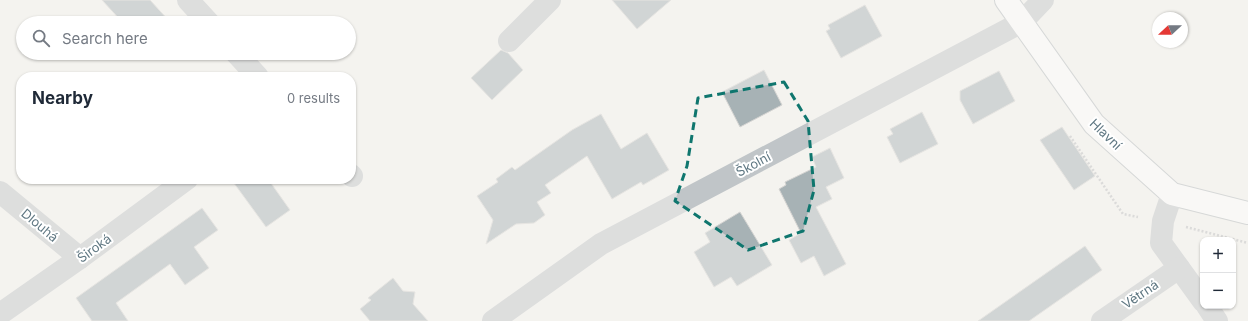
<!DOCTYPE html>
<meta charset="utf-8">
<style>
:root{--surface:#fff;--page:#f6f6f7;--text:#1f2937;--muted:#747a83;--line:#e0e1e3}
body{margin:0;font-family:Inter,sans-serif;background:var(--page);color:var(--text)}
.controls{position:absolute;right:12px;bottom:12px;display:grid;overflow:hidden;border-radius:8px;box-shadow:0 1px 3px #0004}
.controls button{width:36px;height:36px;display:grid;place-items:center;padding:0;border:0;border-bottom:1px solid var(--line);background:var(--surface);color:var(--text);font:20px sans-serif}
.compass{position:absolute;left:1152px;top:12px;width:36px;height:36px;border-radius:50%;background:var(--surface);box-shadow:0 1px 3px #0004;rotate:248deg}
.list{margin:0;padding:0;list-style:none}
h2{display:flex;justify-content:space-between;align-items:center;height:52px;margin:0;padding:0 16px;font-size:17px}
h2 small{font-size:13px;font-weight:400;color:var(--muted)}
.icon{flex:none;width:22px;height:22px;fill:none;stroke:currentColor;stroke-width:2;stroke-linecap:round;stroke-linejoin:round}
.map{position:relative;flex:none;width:1248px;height:321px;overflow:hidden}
.search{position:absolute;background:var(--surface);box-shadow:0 1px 3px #0004;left:16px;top:16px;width:340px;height:44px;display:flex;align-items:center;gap:10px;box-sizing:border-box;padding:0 14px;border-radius:22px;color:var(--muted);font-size:15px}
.panel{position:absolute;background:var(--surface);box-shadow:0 1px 3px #0004;left:16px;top:72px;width:340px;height:112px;border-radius:16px}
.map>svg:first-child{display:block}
.building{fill:#a7b2b5;stroke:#d5d4d2}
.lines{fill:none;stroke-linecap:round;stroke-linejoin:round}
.secondary-casing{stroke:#b2b9bc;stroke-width:24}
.path{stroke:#bcbec0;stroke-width:2.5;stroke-dasharray:2 2;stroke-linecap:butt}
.street{stroke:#c0c5c8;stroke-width:22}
.secondary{stroke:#fff;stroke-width:22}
.marked{fill:none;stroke:#0f766e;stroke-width:3;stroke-dasharray:8 5;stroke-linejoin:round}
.labels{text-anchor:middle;stroke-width:4;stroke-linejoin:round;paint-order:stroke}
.street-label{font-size:13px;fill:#607883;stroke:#fff}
</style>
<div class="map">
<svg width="1248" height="321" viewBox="0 0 1248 321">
<rect width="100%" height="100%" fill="#f4f3ef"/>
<g class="building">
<path d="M 102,0 L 150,0 L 171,23 L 123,23 Z"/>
<path d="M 612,0 L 671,0 L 637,29 Z"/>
<path d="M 865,5 L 882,36 L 841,58 L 826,31 L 830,29 L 828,25 Z"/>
<path d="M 501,50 L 508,53 L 523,70 L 492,100 L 471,78 Z"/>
<path d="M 764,70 L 782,105 L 740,127 L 722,92 Z"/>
<path d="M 999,71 L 1015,101 L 973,124 L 960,100 L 960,91 Z"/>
<path d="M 922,112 L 938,144 L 900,163 L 887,137 L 893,134 L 890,129 Z"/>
<path d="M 601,114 L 621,149 L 647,133 L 669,170 L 643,185 L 641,182 L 612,199 L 587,156 L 545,185 L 551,193 L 537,202 L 545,215 L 534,223 L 516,224 L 486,244 L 493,220 L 477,196 L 498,182 L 496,179 L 512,167 L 515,170 L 572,130 Z"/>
<path d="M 1062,127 L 1095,176 L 1074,190 L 1040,140 Z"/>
<path d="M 830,148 L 844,178 L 826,187 L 832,199 L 816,207 L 846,264 L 824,276 L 814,256 L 801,263 L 789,240 L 801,233 L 779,189 L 786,185 L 785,182 L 816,167 L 812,157 Z"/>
<path d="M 231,179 L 268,179 L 290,210 L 266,227 Z"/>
<path d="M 202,208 L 218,230 L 194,247 L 209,268 L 185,285 L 170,264 L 116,303 L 128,321 L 92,321 L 76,298 Z"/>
<path d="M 740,212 L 772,265 L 737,286 L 731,277 L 714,287 L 694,252 L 710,242 L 705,233 Z"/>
<path d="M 1085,246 L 1102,270 L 1029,321 L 978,321 Z"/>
<path d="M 393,278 L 403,291 L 415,292 L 413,304 L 428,321 L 370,321 L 360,309 L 371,300 L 368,298 Z"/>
</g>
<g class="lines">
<g class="secondary-casing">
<path id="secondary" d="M 1006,0 L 1094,124 L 1172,194 L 1248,213"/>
</g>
<g class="path">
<path d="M 1070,136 L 1123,214 L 1138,217"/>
<path d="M 1186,227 L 1248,243"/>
</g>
<g class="street">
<path d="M 188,0 L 209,23"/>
<path d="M 509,41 L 550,0"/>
<path d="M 236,53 L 258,77"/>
<path d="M 351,175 L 352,176"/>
<path d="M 0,192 L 80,258"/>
<path d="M 1172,194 L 1163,221 L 1161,243 L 1203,301"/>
<path d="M 1207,306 L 1217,321"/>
<path d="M 0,314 L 80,258 L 187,179"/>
<path d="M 493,321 L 601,244 L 1022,22 L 1043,0"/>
<path d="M 1102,321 L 1179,268"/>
</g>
<use href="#secondary" class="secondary"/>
</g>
<path d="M0 0H1248V321H0ZM 784,82 L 808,121 L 814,190 L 803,231 L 748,250 L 675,201 L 687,166 L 698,98 Z" fill="#f4f3ef" fill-opacity=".55" fill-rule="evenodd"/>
<path class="marked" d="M 784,82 L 808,121 L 814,190 L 803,231 L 748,250 L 675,201 L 687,166 L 698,98 Z"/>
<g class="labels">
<g class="street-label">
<text transform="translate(1106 134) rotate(44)" y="5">Hlavní</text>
<text transform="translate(753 164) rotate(-28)" y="5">Školní</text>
<text transform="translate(40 225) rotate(40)" y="5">Dlouhá</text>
<text transform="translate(94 248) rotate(-36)" y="5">Široká</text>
<text transform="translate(1140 294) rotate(-34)" y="5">Větrná</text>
</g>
</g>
</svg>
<div class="controls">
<button>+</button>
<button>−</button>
</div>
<svg class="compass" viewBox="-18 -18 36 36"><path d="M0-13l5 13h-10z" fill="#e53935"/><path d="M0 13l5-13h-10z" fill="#747a83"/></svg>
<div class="search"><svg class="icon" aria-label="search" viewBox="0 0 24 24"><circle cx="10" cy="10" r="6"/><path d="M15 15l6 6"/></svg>Search here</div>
<section class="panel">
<h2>Nearby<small>0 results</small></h2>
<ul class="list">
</ul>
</section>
</div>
